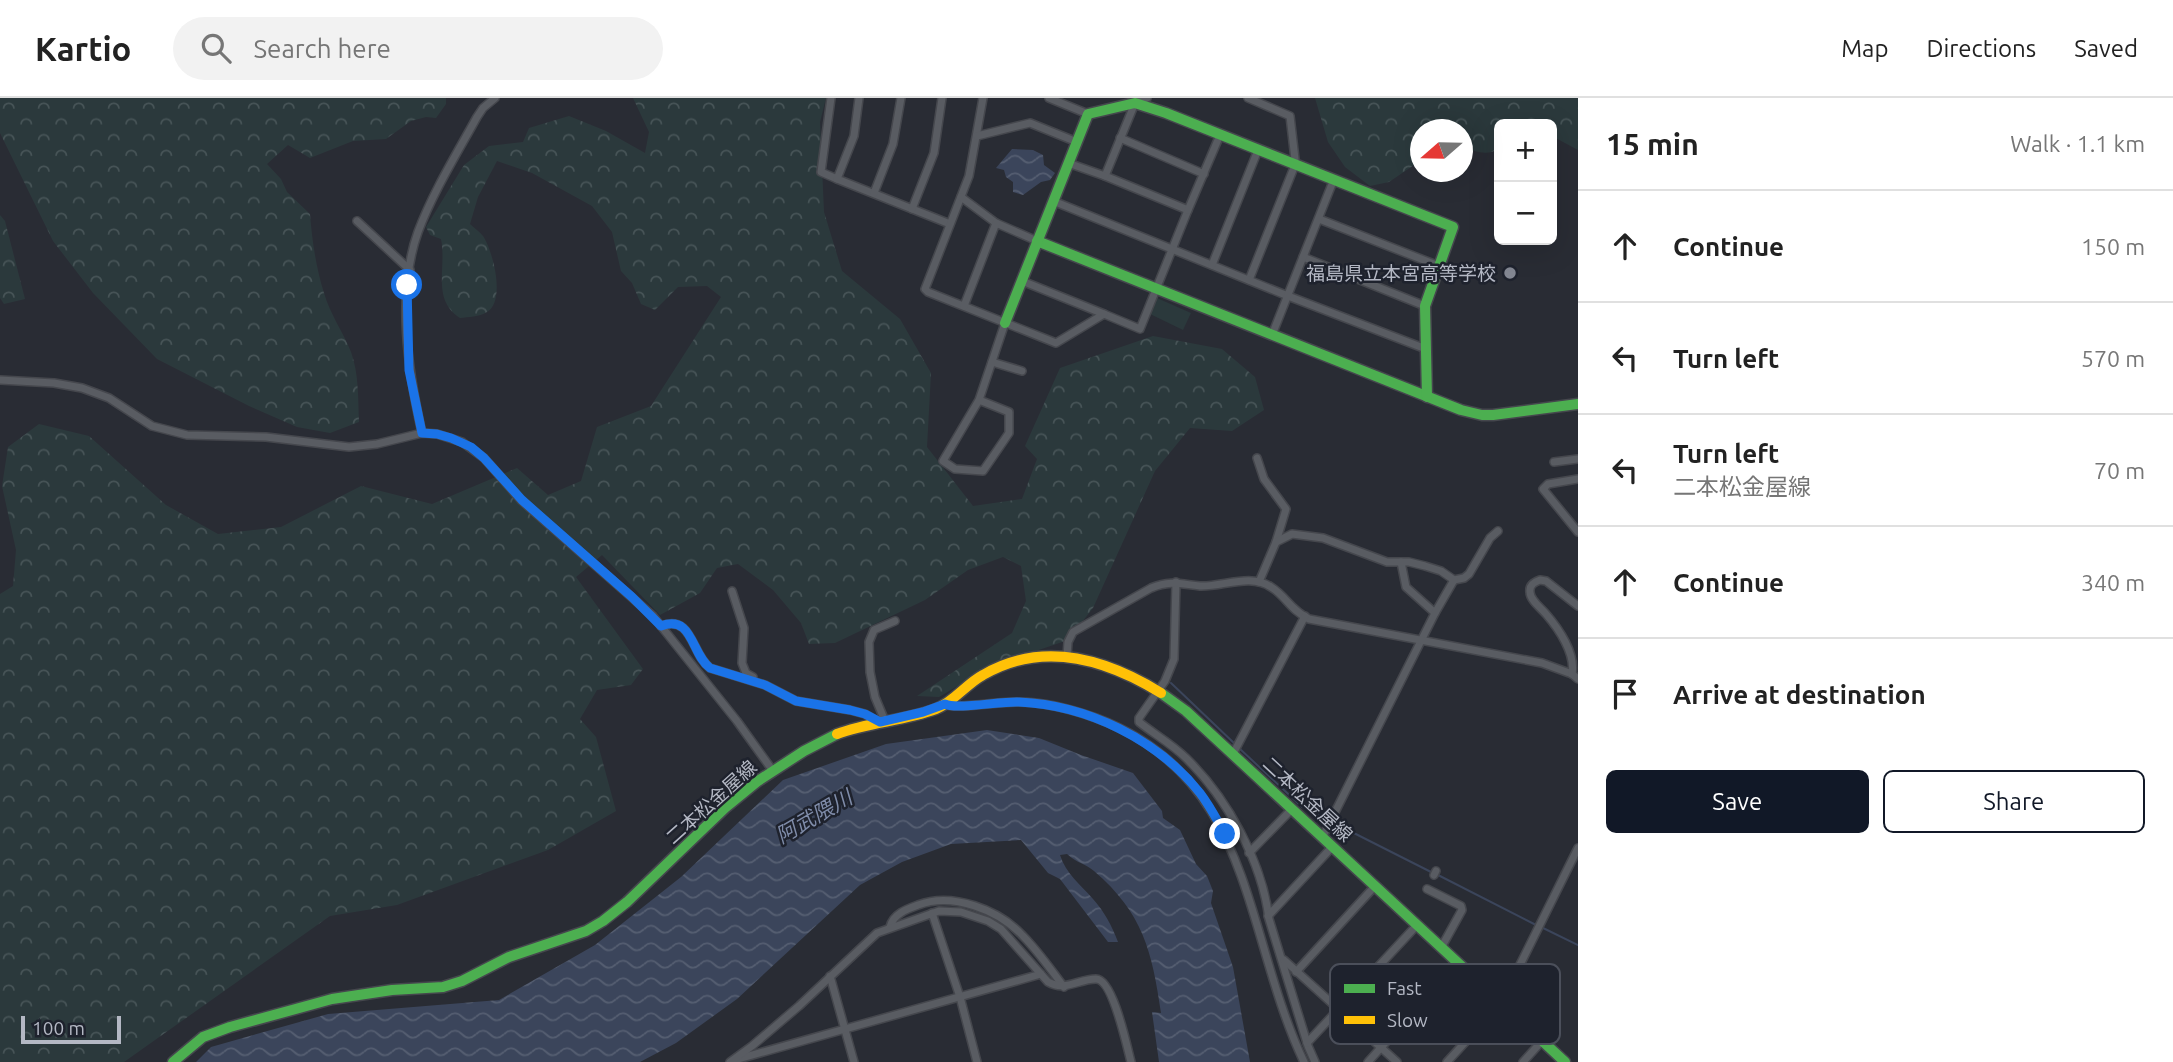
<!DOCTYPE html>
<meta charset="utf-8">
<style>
:root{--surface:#fff;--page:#f2f2f2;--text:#222;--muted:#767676;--line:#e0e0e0;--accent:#111827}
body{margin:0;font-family:Ubuntu,"Noto Sans JP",sans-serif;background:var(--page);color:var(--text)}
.controls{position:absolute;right:21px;top:21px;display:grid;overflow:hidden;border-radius:10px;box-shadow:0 7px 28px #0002}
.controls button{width:63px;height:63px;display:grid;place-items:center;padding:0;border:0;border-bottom:2px solid var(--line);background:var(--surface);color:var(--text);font:35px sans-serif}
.compass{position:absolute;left:1410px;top:21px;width:63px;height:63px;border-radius:50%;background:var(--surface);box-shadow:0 7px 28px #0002;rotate:250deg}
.scale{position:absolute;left:21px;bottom:18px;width:100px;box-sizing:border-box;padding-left:7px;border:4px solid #b4b8c4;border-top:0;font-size:19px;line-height:24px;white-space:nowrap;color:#b4b8c4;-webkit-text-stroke:5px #1e222d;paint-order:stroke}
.stop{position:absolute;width:21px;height:21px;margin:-16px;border:5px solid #1a73e8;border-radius:50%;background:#fff}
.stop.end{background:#1a73e8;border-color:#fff;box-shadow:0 2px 7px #0008}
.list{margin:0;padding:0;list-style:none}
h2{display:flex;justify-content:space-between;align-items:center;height:91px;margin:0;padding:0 28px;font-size:30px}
h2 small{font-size:23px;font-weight:400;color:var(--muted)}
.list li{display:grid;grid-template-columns:46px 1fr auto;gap:21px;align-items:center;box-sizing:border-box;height:112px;padding:0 28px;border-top:2px solid var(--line)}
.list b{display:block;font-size:26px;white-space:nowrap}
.list p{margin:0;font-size:23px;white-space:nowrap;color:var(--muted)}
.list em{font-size:23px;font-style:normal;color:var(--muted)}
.actions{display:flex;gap:14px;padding:21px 28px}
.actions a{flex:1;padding:16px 0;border:2px solid var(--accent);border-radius:10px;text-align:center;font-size:24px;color:var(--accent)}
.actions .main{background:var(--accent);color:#fff}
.icon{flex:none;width:38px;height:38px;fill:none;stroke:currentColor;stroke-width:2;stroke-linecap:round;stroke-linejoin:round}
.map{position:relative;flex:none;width:1578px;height:964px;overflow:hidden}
header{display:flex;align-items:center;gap:42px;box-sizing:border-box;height:98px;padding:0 35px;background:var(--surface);border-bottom:2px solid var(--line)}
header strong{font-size:33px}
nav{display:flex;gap:38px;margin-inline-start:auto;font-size:24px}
.search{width:490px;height:63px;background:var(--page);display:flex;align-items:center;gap:18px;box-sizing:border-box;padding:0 24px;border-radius:38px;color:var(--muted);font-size:26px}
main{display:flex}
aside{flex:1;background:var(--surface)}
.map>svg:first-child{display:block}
.forest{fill:url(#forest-crowns)}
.garden{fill:#2b393c}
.water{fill:url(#water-waves)}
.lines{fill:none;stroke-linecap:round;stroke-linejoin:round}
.stream{stroke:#3b455b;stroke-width:2}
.street-casing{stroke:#45474d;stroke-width:10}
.fast-casing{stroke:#45474d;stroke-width:13}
.slow-casing{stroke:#45474d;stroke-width:13}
.street{stroke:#595c62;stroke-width:7}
.fast{stroke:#4caf50;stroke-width:10}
.slow{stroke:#ffc107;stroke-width:10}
.route{stroke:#1a73e8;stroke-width:9}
.poi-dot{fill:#838792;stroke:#1e222d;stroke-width:2.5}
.labels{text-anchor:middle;stroke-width:5;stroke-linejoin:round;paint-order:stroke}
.poi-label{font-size:19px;fill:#b4b8c4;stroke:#1e222d;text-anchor:end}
.street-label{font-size:19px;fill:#b4b8c4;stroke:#1e222d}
.water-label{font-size:21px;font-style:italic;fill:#7f8ca9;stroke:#1e222d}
.key{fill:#1e222d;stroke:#4b4f5a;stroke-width:2}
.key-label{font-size:19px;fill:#b4b8c4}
</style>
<header>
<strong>Kartio</strong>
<div class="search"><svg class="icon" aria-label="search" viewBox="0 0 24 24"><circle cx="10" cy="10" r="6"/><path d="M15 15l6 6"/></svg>Search here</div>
<nav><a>Map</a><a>Directions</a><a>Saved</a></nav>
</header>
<main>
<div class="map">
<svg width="1578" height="964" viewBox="0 0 1578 964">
<defs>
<pattern id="forest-crowns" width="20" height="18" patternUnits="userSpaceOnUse" patternTransform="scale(1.75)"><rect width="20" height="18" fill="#2b393c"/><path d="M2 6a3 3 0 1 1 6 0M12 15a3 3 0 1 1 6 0" fill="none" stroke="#475457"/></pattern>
<pattern id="water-waves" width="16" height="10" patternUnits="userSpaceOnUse" patternTransform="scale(1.75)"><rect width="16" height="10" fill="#3b455b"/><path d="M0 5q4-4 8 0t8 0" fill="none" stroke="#555e71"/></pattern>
</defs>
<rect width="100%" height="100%" fill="#292c34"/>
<g class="forest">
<path d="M 0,0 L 446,0 L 446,6 L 436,20 L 426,19 L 411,23 L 386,41 L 353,43 L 310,60 L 288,47 L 267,66 L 281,81 L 287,94 L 310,116 C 312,142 316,170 324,195 C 330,216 343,234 351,254 C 359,276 358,301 359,324 L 330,335 L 297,329 L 249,308 L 157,261 L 93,195 L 53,143 L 0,35 Z"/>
<path d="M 633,0 L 826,0 L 820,24 L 824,114 L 842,173 L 900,221 L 931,275 L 927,349 L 973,408 L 1022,401 L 1037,361 L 1025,348 L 1060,270 L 1153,238 L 1222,251 L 1255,279 L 1264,312 L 1232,333 L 1190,330 L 1155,373 L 1093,510 L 1068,542 L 989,569 L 939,599 L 917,598 L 1012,535 L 1026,503 L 1021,468 L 1003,459 L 968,472 L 925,502 L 835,545 L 809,546 L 801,525 L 773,492 L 738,466 L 717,470 L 700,495 L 660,517 L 602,457 L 576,479 L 643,571 L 631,587 L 597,592 L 580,621 L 596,639 L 616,713 L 548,752 L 397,807 L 330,818 L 124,964 L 0,964 L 0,496 L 13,488 L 16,452 L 2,388 L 8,349 L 39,326 L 89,338 L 166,407 L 218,436 L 281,429 L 361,388 L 432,406 L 517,370 L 548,397 L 581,383 L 597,329 L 651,308 L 721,199 L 707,188 L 678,189 L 655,212 L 641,206 L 632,185 L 621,173 L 612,134 L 592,108 L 532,75 L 497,63 L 478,99 L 470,126 C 474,130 480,134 483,138 C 493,153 506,203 487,214 C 479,219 468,219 460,220 C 431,201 447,170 441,141 L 430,137 L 426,129 L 464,67 L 489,48 L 523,44 L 529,30 L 569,18 L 606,33 L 645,55 L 649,34 Z"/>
<path d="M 1315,0 L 1578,0 L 1578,52 L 1552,38 L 1552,26 L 1499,26 L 1499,50 C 1488,59 1476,53 1463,50 L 1462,32 L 1420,32 L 1420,63 L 1389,84 L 1370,88 L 1345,69 L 1328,44 Z"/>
<path d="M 0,117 L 5,123 L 25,201 L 4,206 L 0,200 Z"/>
</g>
<path class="garden" d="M 1157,200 L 1191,215 L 1183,232 L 1150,216 Z"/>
<g class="water">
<path d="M 1012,51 L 1033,52 L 1043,57 L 1044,67 L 1055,75 L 1050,82 L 1041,84 L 1023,97 L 1013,94 L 1013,84 L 1006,79 L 1004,72 L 996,70 Z"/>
<path d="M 987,632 L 1039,640 L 1081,657 L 1133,675 L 1162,713 L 1163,720 L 1180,732 L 1196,766 L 1207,778 L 1213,793 L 1211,805 L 1233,869 L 1250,964 L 1159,964 L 1152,914 L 1161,915 C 1152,853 1143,815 1094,773 C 1085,765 1078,766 1067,756 L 1060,757 C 1066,776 1080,786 1093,801 C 1104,813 1112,828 1118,844 L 1108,844 L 1060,781 L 1048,775 L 1021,742 L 951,746 L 902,764 L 860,787 L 737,901 L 676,945 L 640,964 L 196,964 L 211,949 L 328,916 L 499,902 L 595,847 L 681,779 L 783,682 L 886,646 Z"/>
</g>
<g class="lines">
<g class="stream">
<path d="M 1171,585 L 1235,646"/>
<path d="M 1239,650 L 1301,708 L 1327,721"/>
<path d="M 1332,724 L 1433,775"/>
<path d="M 1438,777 L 1536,827"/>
<path d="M 1541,829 L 1578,847"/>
</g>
<g class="street-casing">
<g id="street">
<path d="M 831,0 L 821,74 L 837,81"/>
<path d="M 859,0 L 854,38 L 837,81 L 950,126"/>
<path d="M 983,0 L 969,78 L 925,191 L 928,194 L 1056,245 L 1104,216 L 1140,231 L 1188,112 L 1105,78 L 1135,5 L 1147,0"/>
<path d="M 1049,0 L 1088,16"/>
<path d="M 1248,0 L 1290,18 L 1295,61 L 1295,67 L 1249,182"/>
<path d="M 977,38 L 1030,25 L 1077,44"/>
<path d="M 1120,40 L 1204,76"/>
<path d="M 1068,65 L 1105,78"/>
<path d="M 874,95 L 893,46 L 901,0"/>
<path d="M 961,99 L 996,125 L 1037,143"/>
<path d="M 1053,103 L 1288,198 L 1426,251"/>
<path d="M 912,111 L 934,55 L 942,0"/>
<path d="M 1188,112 L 1220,37"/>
<path d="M 1319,121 L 1439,168"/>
<path d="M 357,123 L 410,172"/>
<path d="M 1303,159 L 1425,208"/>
<path d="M 1212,167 L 1258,52"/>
<path d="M 1022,183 L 1104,216"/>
<path d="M 964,208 L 996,125"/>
<path d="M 1272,237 L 1334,81"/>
<path d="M 992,264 L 1022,273"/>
<path d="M 0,282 L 54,285 L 82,290 L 109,300 L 152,328 L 187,337 L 266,339 L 349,349 L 377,346 L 422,335 L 437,336 L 462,344 L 484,360 L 521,402 L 653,518 L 737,623 L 773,673"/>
<path d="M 979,302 L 1009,314 L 1009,335 L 983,373 L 955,371 L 943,363 L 979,302 L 1005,225"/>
<path d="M 422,335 C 408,273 396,195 418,134 C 433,94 456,57 477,19 L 483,10 L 495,0"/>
<path d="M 1257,360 L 1264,381 L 1286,411 L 1276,444"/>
<path d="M 1554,364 L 1578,361"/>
<path d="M 1578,381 L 1548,386 L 1543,391 L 1578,434"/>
<path d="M 1401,464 L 1406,489 L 1435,515"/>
<path d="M 1454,482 L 1464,480 L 1469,476 L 1490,440 L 1498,433"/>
<path d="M 1176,484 L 1174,561 L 1165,583 L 1139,620 L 1139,624 C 1154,636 1172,646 1186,660 C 1227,700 1262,763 1269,821 L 1308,948 L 1315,964"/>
<path d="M 1259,484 L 1276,444 L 1292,436 L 1323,440 L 1387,464 L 1409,464 L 1425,468 L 1441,473 L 1454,482 L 1435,515 L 1323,738"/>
<path d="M 732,493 L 744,530 L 742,565 L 746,575 L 753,579"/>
<path d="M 661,528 C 693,516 691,556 710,570 L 765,587 L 796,603 L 850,612 L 865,616 L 879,624"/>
<path d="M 1067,558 L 1068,544 L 1073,534 L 1151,490 C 1171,482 1180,486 1200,488 C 1223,489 1250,475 1271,489 C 1287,499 1289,511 1309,521 L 1542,565 L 1572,576 L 1578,581"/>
<path d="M 1572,576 C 1576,556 1559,531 1546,516 C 1541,510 1530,502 1530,494 C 1529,487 1534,484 1540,482 L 1546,483 L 1578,508"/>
<path d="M 945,606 C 956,612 1001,603 1018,604 C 1044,604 1071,611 1096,620 C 1255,679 1243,836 1304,964"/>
<path d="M 885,623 L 875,599 L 870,574 L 869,544 L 874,532 L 895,523"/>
<path d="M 1233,656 L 1305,518"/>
<path d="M 1249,755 L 1292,711"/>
<path d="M 1434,777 L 1436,773"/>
<path d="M 1427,791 L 1461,808 L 1462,812 L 1441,850"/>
<path d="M 932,815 L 960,899 L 977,964"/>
<path d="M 1268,818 L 1333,748"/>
<path d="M 890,829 C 893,816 907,811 918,807 C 953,794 999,812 1023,838 C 1038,853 1051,872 1064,889"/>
<path d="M 1284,862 L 1397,964"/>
<path d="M 1296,874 L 1375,788"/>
<path d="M 830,878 L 854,964"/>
<path d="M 1307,945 L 1417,827"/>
<path d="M 738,961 L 1041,876"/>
<path d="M 730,964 L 752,948 L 799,908 L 877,835 L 939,813 L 961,814 L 988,823 L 1001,831 L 1048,884 C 1065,894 1078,881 1096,881 C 1113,881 1127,949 1131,964"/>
<path d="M 1368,964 L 1457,865"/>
<path d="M 1447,964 L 1501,905 L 1578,750"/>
<path d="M 1523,964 L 1542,943"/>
</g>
</g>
<g class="fast-casing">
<g id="fast">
<path d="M 1037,143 L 1461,312 L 1482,317 L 1493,317 L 1578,306"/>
<path d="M 1005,225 L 1088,16 L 1135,5 L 1166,15 L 1453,129 L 1425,208 L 1427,299"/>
<path d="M 1161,595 L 1186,613 L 1565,964"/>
<path d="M 173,964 L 203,939 L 230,929 L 332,901 L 392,892 L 443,889 L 462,883 L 509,859 L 586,833 L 603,823 L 627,804 L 725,710 L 758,683 L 804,653 L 837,636"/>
</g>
</g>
<g class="slow-casing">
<path id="slow" d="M 837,636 C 869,624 904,623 936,611 C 954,604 966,586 983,577 C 1043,542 1106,561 1161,595"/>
</g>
<use href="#street" class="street"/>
<use href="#fast" class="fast"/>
<use href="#slow" class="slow"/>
</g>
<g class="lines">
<path class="route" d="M 407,187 L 409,272 L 422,335 L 437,336 L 451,340 L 471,349 L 484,360 L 522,402 L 632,499 L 661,528 C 693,516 691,556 710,570 L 765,587 L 796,603 L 850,612 L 865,616 L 880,624 L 923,614 L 945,606 C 956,612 1001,603 1019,604 C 1087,607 1157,641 1200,695 C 1210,708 1217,722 1225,736"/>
</g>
<circle class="poi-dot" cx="1510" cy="175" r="7"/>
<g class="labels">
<g class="poi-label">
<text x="1496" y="182">福島県立本宮高等学校</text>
</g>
<g class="street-label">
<text transform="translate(1308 701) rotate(43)" y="7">二本松金屋線</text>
<text transform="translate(711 704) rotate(-42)" y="7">二本松金屋線</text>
</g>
<g class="water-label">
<text transform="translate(814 719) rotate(-30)" y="7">阿武隈川</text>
</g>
</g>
<rect x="1330" y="866" width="230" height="80" rx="10" class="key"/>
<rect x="1344" y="886" width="31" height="9" fill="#4caf50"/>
<rect x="1344" y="918" width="31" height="8" fill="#ffc107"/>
<g class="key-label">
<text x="1387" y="897">Fast</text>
<text x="1387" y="929">Slow</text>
</g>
</svg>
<div class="controls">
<button>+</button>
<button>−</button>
</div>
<svg class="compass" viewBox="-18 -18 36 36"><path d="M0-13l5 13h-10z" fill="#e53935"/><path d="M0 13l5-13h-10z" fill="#767676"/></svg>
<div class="scale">100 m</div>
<div class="stop" style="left:407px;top:187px"></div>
<div class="stop end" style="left:1225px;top:736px"></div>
</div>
<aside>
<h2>15 min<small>Walk · 1.1 km</small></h2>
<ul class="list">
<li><svg class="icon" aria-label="ahead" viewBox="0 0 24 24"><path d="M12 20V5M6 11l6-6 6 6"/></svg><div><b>Continue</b></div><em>150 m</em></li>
<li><svg class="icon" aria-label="left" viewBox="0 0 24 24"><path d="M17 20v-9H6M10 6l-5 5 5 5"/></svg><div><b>Turn left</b></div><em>570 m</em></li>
<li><svg class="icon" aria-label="left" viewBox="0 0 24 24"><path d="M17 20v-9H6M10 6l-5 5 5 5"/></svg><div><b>Turn left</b><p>二本松金屋線</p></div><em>70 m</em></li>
<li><svg class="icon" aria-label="ahead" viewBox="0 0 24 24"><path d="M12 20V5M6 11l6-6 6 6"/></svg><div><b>Continue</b></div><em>340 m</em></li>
<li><svg class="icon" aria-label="arrive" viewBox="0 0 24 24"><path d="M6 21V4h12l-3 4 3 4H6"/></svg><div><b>Arrive at destination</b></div></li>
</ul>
<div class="actions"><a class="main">Save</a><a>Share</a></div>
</aside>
</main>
